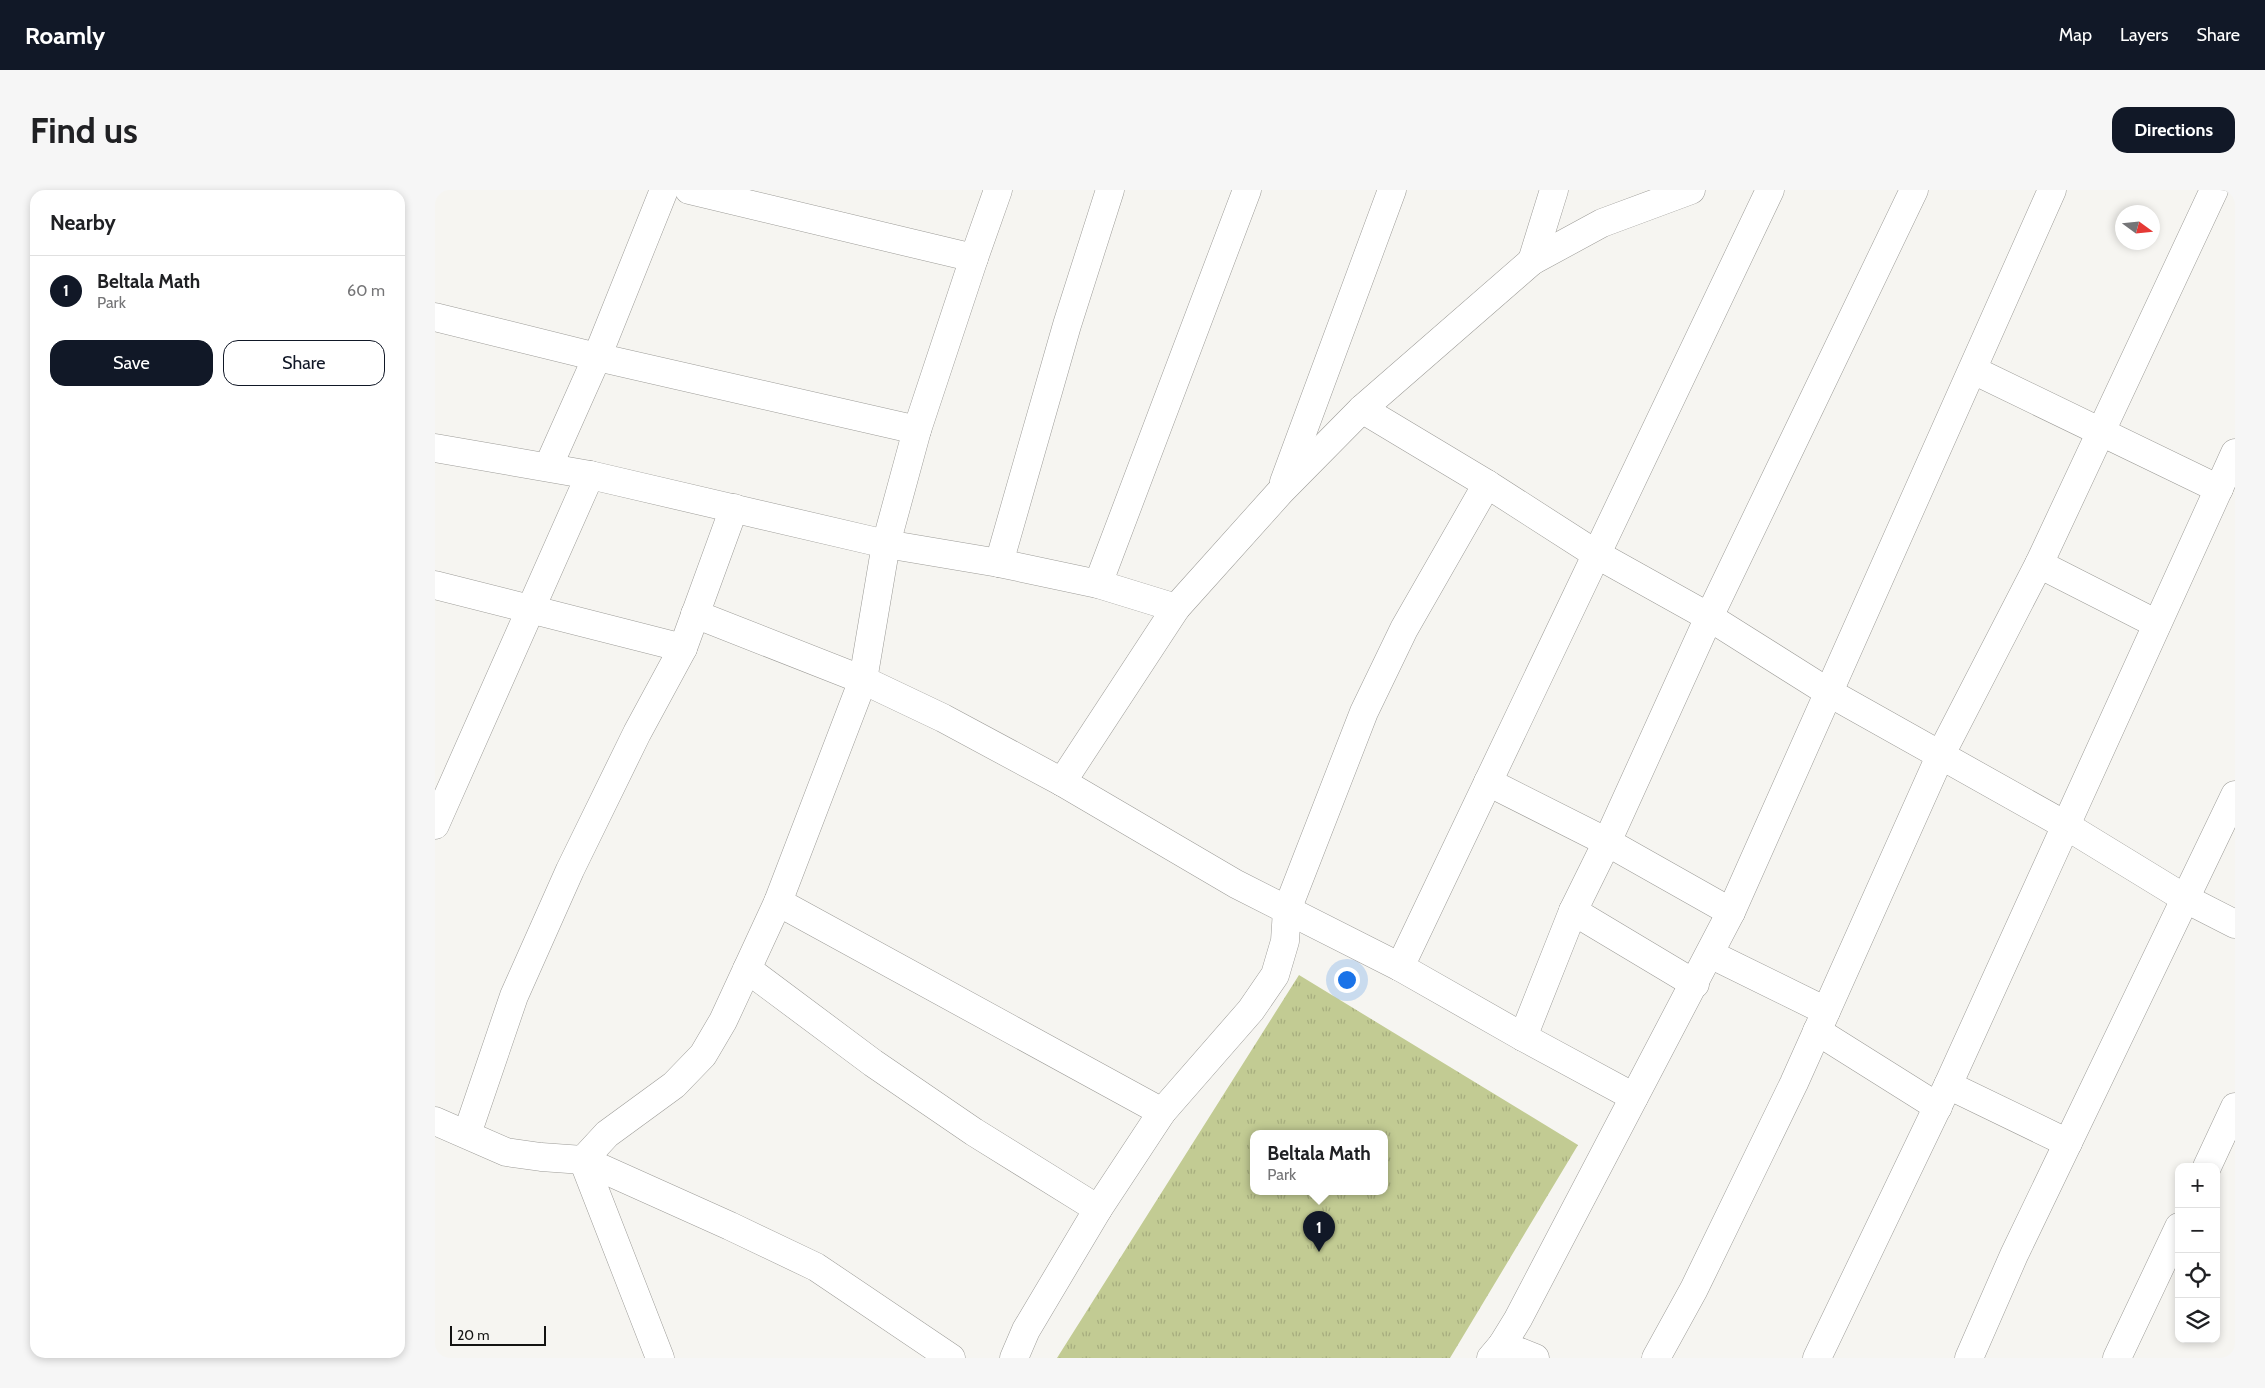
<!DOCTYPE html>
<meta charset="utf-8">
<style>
:root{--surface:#fff;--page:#f6f6f6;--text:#202124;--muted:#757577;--line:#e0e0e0;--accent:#111827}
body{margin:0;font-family:Cabin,sans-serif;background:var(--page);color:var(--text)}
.controls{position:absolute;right:15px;bottom:15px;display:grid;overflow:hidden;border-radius:10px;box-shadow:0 2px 8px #0003}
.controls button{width:45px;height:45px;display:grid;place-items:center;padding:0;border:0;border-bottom:1px solid var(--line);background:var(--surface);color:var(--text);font:25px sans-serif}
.compass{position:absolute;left:1680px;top:15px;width:45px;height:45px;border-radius:50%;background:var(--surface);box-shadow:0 2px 8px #0003;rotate:105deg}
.scale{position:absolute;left:15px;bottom:12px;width:96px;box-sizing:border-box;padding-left:5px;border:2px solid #131312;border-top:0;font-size:14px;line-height:18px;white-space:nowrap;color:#131312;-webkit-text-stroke:4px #f6f5f1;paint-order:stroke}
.you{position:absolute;left:911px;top:789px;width:18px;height:18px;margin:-12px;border:4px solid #fff;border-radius:50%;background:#1a73e8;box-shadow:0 0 0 8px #1a73e833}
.badge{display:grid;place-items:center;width:32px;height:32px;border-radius:50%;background:var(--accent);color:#fff;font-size:16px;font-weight:700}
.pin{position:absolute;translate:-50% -41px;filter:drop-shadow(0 1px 2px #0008)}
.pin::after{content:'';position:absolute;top:26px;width:18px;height:15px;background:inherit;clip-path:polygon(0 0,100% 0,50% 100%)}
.popup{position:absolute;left:815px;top:940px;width:138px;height:65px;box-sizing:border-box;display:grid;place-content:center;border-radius:10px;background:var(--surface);filter:drop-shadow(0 1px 4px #0005);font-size:16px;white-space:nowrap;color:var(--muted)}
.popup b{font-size:19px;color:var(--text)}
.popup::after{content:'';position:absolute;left:50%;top:100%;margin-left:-10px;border:10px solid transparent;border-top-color:var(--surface)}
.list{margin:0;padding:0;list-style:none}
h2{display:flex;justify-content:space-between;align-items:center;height:65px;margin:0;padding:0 20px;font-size:21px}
h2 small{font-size:16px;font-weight:400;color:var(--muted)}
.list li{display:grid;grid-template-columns:32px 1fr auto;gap:15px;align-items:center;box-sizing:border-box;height:70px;padding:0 20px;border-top:1px solid var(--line)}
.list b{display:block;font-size:19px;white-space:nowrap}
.list p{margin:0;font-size:16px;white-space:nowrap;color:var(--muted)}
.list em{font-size:16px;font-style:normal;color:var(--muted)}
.actions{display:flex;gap:10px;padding:15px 20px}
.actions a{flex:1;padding:11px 0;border:1px solid var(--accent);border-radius:15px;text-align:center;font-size:18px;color:var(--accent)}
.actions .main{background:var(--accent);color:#fff}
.icon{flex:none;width:28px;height:28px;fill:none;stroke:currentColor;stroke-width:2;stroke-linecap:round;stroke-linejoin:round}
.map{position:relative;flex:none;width:1800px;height:1168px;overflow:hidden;border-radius:15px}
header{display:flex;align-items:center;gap:30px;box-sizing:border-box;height:70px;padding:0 25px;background:var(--accent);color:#fff}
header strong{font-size:24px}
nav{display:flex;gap:28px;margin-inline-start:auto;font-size:18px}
.intro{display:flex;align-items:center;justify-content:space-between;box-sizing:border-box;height:120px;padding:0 30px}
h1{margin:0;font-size:35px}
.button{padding:12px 22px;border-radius:15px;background:var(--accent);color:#fff;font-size:18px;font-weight:700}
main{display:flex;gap:30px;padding:0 30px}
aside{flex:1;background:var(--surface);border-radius:15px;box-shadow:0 2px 8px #0003}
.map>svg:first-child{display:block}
.park{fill:url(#park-tufts);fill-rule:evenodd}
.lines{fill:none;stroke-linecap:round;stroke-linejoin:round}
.minor-casing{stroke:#9d9c98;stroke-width:29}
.minor{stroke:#fff;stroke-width:28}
</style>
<header>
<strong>Roamly</strong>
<nav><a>Map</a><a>Layers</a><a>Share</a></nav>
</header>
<div class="intro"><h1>Find us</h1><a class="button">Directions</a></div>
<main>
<aside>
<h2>Nearby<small></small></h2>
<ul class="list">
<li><span class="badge">1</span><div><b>Beltala Math</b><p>Park</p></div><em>60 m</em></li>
</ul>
<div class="actions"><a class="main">Save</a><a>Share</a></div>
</aside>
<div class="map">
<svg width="1800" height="1168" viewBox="0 0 1800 1168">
<defs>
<pattern id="park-tufts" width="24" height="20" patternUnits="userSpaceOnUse" patternTransform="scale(1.25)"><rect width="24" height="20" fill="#c2cb93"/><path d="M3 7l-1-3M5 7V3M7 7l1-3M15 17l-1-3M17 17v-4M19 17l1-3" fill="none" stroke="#a6ad7e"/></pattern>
</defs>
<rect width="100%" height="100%" fill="#f6f5f1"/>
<path class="park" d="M 864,785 L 1143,955 L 1015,1168 L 622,1168 ZM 819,943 L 949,943 L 949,1001 L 819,1001 Z"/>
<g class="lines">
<g class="minor-casing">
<g id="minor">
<path d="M 254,0 L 539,68"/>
<path d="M 1097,71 L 1119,0"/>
<path d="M 0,127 L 162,167 L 482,240"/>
<path d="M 1538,180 L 1784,299"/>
<path d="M 927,219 L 1052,294 L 1161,364 L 1274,427 L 1393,502 L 1630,635 L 1751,709 L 1800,734"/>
<path d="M 0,258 L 155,285 L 451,354 L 564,373 L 663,394 L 741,418 L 846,301 L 927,219 L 1097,71 L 1167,33 L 1256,0"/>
<path d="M 113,277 L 162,167 L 229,0"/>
<path d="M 849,292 L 957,0"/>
<path d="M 564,373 L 632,135 L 675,0"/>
<path d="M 1604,374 L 1722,434"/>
<path d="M 663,394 L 812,0"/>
<path d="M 0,395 L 248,458"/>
<path d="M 260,424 L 428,490 L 508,528 L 627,592 L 801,694 L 965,777 L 1088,847 L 1199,907"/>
<path d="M 627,592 L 741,418"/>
<path d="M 1053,592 L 1172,652 L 1296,722"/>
<path d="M 0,635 L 155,285"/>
<path d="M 343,712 L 727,922"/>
<path d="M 1138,721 L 1260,794"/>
<path d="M 1275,764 L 1391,821"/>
<path d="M 965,777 L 1335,0"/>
<path d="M 312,779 L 438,873 L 539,942 L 663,1019"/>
<path d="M 1382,841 L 1503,917"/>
<path d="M 1088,847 L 1138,721 L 1172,652 L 1274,427 L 1479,0"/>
<path d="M 1513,895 L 1633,953"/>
<path d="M 0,931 L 71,962 L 106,967 L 148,970 L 295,1036 L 381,1077 L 516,1168"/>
<path d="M 32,944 L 79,806 L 135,680 L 202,543 L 248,458 L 299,318"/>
<path d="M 1772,977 L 1800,917"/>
<path d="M 1067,1155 L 1100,1168"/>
<path d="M 225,1168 L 148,970 L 172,944 L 239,895 L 268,865 L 288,831 L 343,712 L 428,490 L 451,354 L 482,240 L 539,68 L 563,0"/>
<path d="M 579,1168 L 591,1140 L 663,1019 L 727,922 L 816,820 L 840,785 L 850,751 L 852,720 L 929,522 L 969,439 L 1052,294"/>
<path d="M 1056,1168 L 1067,1155 L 1083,1129 L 1296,722 L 1617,0"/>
<path d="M 1221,1168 L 1259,1099 L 1359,893 L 1506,564 L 1604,374 L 1779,0"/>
<path d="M 1382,1168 L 1513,895 L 1800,263"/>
<path d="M 1534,1168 L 1579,1065 L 1800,605"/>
<path d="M 1682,1168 L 1744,1037"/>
</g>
</g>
<use href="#minor" class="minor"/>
</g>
</svg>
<div class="controls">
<button>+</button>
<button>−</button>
<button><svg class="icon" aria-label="locate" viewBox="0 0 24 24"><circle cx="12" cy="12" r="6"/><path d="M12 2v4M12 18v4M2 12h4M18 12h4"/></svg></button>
<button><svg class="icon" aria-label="layers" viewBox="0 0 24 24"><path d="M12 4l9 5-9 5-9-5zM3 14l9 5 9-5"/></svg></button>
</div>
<svg class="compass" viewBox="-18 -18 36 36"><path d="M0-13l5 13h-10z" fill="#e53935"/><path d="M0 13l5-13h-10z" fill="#757577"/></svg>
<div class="scale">20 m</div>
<div class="you"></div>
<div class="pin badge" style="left:884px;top:1062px">1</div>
<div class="popup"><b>Beltala Math</b>Park</div>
</div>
</main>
